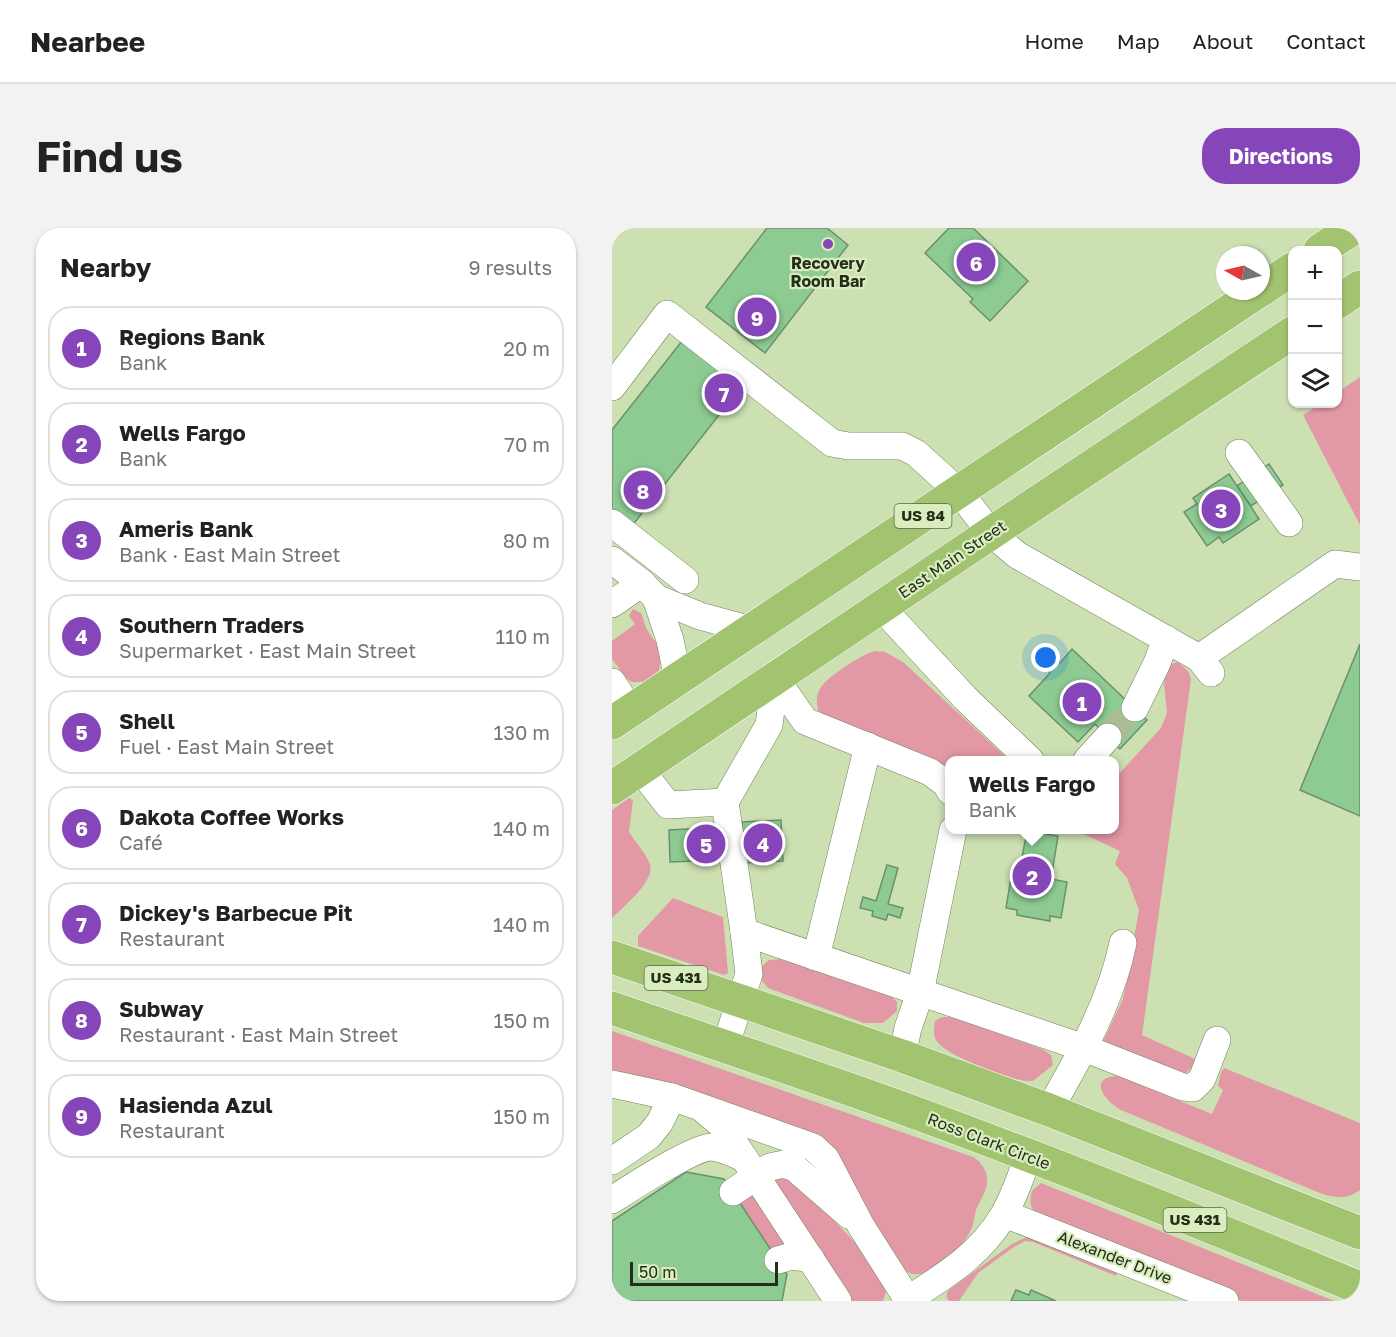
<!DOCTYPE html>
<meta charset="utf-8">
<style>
:root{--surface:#fff;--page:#f2f2f2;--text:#222;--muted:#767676;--line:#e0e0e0;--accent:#8645b9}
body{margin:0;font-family:"Golos Text",sans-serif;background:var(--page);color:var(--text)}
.controls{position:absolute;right:18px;top:18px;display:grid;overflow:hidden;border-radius:12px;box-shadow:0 2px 4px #0004}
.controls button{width:54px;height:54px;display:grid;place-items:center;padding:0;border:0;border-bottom:2px solid var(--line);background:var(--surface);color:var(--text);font:30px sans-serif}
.compass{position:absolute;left:604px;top:18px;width:54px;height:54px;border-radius:50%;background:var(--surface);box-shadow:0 2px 4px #0004;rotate:278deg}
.scale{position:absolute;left:18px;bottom:15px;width:148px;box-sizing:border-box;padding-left:6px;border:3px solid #252d1b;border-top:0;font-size:16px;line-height:21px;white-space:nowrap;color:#252d1b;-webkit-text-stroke:4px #d9edbe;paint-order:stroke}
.you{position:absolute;left:434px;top:430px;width:21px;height:21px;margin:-15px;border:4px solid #fff;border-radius:50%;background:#1a73e8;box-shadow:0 0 0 9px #1a73e833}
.badge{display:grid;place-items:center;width:39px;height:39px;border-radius:50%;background:var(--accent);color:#fff;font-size:20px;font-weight:700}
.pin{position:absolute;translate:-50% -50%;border:3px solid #fff;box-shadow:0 2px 6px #0006}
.popup{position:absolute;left:333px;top:528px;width:174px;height:78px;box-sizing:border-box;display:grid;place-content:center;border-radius:12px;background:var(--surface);filter:drop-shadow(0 2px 4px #0005);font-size:20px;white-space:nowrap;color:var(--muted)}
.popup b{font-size:22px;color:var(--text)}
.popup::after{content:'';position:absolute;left:50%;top:100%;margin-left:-12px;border:12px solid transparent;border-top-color:var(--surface)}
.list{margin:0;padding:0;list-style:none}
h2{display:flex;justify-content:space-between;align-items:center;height:78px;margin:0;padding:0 24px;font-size:26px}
h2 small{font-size:20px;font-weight:400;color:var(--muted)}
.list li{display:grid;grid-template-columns:39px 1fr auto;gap:18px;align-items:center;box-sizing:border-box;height:84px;margin:0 12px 12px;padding:0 12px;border:2px solid var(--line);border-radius:24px}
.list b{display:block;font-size:22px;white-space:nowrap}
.list p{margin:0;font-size:20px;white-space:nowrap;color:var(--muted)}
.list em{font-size:20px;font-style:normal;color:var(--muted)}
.icon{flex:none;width:33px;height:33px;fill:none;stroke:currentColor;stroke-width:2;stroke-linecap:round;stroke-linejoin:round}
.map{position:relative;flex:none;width:748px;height:1073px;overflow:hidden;border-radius:24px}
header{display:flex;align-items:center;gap:36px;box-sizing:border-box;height:84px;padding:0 30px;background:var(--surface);border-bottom:2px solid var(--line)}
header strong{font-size:28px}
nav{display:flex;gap:33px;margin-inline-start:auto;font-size:21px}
.intro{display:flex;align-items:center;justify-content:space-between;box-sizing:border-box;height:144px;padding:0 36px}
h1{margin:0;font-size:42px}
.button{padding:15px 27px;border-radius:24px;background:var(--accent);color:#fff;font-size:21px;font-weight:700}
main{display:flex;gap:36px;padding:0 36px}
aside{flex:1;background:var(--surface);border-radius:24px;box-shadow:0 2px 4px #0004}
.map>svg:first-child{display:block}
.green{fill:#e398a6}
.building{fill:#8dcb93;stroke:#6a906e;stroke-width:1.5}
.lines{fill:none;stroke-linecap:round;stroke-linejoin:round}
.minor-tunnel{stroke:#abbc94;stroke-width:27;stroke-dasharray:27 14;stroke-linecap:butt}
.minor-casing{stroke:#708258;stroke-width:28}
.highway-casing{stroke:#fff;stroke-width:34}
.minor{stroke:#fff;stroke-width:27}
.highway{stroke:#a2c370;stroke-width:33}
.poi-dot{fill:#8645b9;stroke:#d9edbe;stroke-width:2}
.labels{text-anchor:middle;stroke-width:4.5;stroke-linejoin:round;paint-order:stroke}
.shield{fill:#d9edbe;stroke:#5b674c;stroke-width:1.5}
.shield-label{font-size:15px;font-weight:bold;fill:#252d1b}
.poi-label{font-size:16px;font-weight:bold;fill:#252d1b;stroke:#d9edbe}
.street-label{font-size:16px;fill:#252d1b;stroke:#d9edbe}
</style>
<header>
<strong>Nearbee</strong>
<nav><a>Home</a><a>Map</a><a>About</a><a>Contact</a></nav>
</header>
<div class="intro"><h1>Find us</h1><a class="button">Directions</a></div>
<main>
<aside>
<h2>Nearby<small>9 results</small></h2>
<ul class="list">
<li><span class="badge">1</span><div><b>Regions Bank</b><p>Bank</p></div><em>20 m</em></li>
<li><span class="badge">2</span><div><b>Wells Fargo</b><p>Bank</p></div><em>70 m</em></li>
<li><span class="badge">3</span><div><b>Ameris Bank</b><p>Bank · East Main Street</p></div><em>80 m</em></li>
<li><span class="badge">4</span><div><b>Southern Traders</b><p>Supermarket · East Main Street</p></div><em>110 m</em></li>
<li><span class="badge">5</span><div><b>Shell</b><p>Fuel · East Main Street</p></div><em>130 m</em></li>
<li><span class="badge">6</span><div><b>Dakota Coffee Works</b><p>Café</p></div><em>140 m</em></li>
<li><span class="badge">7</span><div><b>Dickey's Barbecue Pit</b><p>Restaurant</p></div><em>140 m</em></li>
<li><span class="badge">8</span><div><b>Subway</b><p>Restaurant · East Main Street</p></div><em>150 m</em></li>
<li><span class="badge">9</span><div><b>Hasienda Azul</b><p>Restaurant</p></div><em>150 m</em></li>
</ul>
</aside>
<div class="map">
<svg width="748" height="1073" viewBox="0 0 748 1073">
<rect width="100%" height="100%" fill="#cce0b2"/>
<g class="green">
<path d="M 748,149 L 748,297 L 691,187 L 708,176 L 726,176 L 726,164 Z"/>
<path d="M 21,381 L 29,385 L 35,402 L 44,415 L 49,428 L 47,443 L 33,454 L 20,454 L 15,451 L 0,431 L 0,413 L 23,396 L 17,388 Z"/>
<path d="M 263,423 L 273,424 L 291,434 L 397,532 L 338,532 L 337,553 L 209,490 C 197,462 213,453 234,438 C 244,432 252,426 263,423 Z"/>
<path d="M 566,434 L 576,443 L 579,451 L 530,807 L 583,831 L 581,838 L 574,845 L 564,845 L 491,814 L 511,771 L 527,682 L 515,650 L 503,636 L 508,623 L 463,602 L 502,602 L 503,562 L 504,562 L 505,548 L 549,500 L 555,485 L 552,456 L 554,442 L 559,436 Z"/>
<path d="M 17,570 L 21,572 L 17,604 C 23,614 35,626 38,637 C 43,653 11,679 0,690 L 0,582 Z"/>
<path d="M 61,670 L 111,689 L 116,745 L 112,747 L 26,718 L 26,708 Z"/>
<path d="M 170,731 L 279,768 L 285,774 L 285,783 L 271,795 L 252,795 L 156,760 L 150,753 L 149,739 L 157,732 Z"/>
<path d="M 330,789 L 339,789 L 430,821 L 439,827 L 441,837 L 421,853 L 413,853 C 394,849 333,828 324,812 C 321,806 322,800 323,793 Z"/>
<path d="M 0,803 L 361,929 C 369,934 375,942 375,951 C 376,962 368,972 364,982 C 362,989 362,997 358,1004 C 350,1020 321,1049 301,1046 C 293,1044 288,1038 283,1032 L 230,933 L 0,845 Z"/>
<path d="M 612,840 L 748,895 L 748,962 C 734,972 724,970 708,965 L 509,882 C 492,873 475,849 506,848 L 600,886 L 611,862 L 606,858 L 609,844 Z"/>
<path d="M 162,947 L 180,948 L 253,1025 L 274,1064 L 271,1073 L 240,1073 L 160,953 Z"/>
<path d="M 429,955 L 722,1073 L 630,1073 L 434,994 C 421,986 416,978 420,963 Z"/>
<path d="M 139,964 L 176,1019 L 157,1025 L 122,974 Z"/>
<path d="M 415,1009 L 421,1010 L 505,1044 L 504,1048 L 421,1014 L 413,1013 L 402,1019 L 366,1045 L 347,1073 L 337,1073 C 333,1068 334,1065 338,1061 L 400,1016 Z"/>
</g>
<g class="building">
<path d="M 155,0 L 215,0 L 236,17 L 153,125 L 94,79 Z"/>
<path d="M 337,0 L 361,0 L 416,53 L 378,93 L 358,74 L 361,71 L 313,25 Z"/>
<path d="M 70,113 L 129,159 L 16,303 L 0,290 L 0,202 Z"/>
<path d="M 657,236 L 671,257 L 639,278 L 625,258 Z"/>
<path d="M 617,246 L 647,291 L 611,315 L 607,309 L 595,318 L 572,284 L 585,276 L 581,270 Z"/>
<path d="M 748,416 L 748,588 L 688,562 Z"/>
<path d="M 460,421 L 535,492 L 508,521 L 483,496 L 466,514 L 417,468 L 438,445 L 433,440 L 443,430 L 448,435 Z"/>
<path d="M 169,592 L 171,633 L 132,635 L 130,594 Z"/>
<path d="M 130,598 L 132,631 L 58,634 L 57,602 Z"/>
<path d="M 415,603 L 446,608 L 439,651 L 455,654 L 449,690 L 438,688 L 438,693 L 405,687 L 405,682 L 394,680 L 400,644 L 407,645 Z"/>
<path d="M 275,637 L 286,640 L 276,676 L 291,680 L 288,690 L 276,686 L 274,692 L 260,688 L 261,683 L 248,680 L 251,669 L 264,673 Z"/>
<path d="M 74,944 L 112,951 L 175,1046 L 170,1073 L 0,1073 L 0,993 Z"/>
<path d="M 404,1062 L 417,1067 L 419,1062 L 444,1073 L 399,1073 Z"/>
</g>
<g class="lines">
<path class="minor-tunnel" d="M 496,509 L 523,480"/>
<g class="minor-casing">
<g id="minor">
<path d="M 0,159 L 55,86 L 220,215 L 236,218 L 290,218 L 304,225 L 347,264 L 379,305 L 405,327 L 587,430 L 599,445"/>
<path d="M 627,225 L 677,295"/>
<path d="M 0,295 L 73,352"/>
<path d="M 0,332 L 30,355 L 44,370 L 88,388 L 139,402"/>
<path d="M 44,370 L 58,412 L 66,451"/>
<path d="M 0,376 L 30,355"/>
<path d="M 269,379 L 353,470 L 418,532"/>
<path d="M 587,430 L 723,336 L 748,339"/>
<path d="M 163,450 L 193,493 L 318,544 L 334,556 L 338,563"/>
<path d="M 0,454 L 19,483"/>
<path d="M 523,480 L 545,435 L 554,411"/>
<path d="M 475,532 L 496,509"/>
<path d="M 28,541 L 56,577 L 113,574 L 132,704 L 137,746 L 113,819"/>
<path d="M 113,574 L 157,497 L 163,450"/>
<path d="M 132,704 L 472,820 L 571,859 L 581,860 L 590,851 L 605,812"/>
<path d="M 204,729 L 256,518"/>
<path d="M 290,828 L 296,800 L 308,765 L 341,602"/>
<path d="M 0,856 L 60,869 L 201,919 L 214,931 L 249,998 L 296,1072"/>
<path d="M 437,882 C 467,830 499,774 511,715"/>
<path d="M 93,883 L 111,898 L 226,1073"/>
<path d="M 0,933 L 37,908 L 48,894 L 60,869"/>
<path d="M 121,964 L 158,939 L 172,936 L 183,940 L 237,987"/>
<path d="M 0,972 C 17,961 83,918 100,919 C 111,920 122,926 132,930"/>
<path d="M 393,986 L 613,1073"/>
<path d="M 166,1032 L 180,1028 L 199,1031"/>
<path d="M 294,1073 C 332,1048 367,1028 391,988 C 402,970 409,947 417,927"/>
</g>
</g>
<g class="highway-casing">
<g id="highway">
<path d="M 708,22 L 742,0"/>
<path d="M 649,62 L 680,41"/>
<path d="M 726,74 L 748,59"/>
<path d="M 0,495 L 647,63"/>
<path d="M 0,560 L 379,305 L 680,105"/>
<path d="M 0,729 L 290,828 L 437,882 L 748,1005"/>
<path d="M 0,780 C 93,812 187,843 279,876 C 437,933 593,996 748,1060"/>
</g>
</g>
<use href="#minor" class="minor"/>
<use href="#highway" class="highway"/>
</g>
<circle class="poi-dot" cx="216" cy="16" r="6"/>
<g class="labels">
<g class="shield">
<rect x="282.5" y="276" width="57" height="24" rx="4.5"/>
<rect x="32.5" y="738" width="63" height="24" rx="4.5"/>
<rect x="551.5" y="980" width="63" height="24" rx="4.5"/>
</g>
<g class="shield-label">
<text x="311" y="293">US 84</text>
<text x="64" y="755">US 431</text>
<text x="583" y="997">US 431</text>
</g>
<g class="poi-label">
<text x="216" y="41">Recovery<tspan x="216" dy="18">Room Bar</tspan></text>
</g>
<g class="street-label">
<text transform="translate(340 331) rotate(-34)" y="6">East Main Street</text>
<text transform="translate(377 913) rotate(21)" y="6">Ross Clark Circle</text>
<text transform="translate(503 1029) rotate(21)" y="6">Alexander Drive</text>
</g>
</g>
</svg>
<div class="controls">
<button>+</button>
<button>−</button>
<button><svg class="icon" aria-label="layers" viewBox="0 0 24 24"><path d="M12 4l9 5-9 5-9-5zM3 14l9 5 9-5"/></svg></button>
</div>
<svg class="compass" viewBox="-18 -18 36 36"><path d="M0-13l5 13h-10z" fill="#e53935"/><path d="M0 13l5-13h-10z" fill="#767676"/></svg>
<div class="scale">50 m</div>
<div class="you"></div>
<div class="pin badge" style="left:470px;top:474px">1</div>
<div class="pin badge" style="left:420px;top:648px">2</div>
<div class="popup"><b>Wells Fargo</b>Bank</div>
<div class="pin badge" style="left:609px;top:281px">3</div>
<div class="pin badge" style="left:151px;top:615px">4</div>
<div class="pin badge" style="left:94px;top:616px">5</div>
<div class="pin badge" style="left:364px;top:34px">6</div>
<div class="pin badge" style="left:112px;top:165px">7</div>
<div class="pin badge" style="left:31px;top:262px">8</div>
<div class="pin badge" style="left:145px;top:89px">9</div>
</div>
</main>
